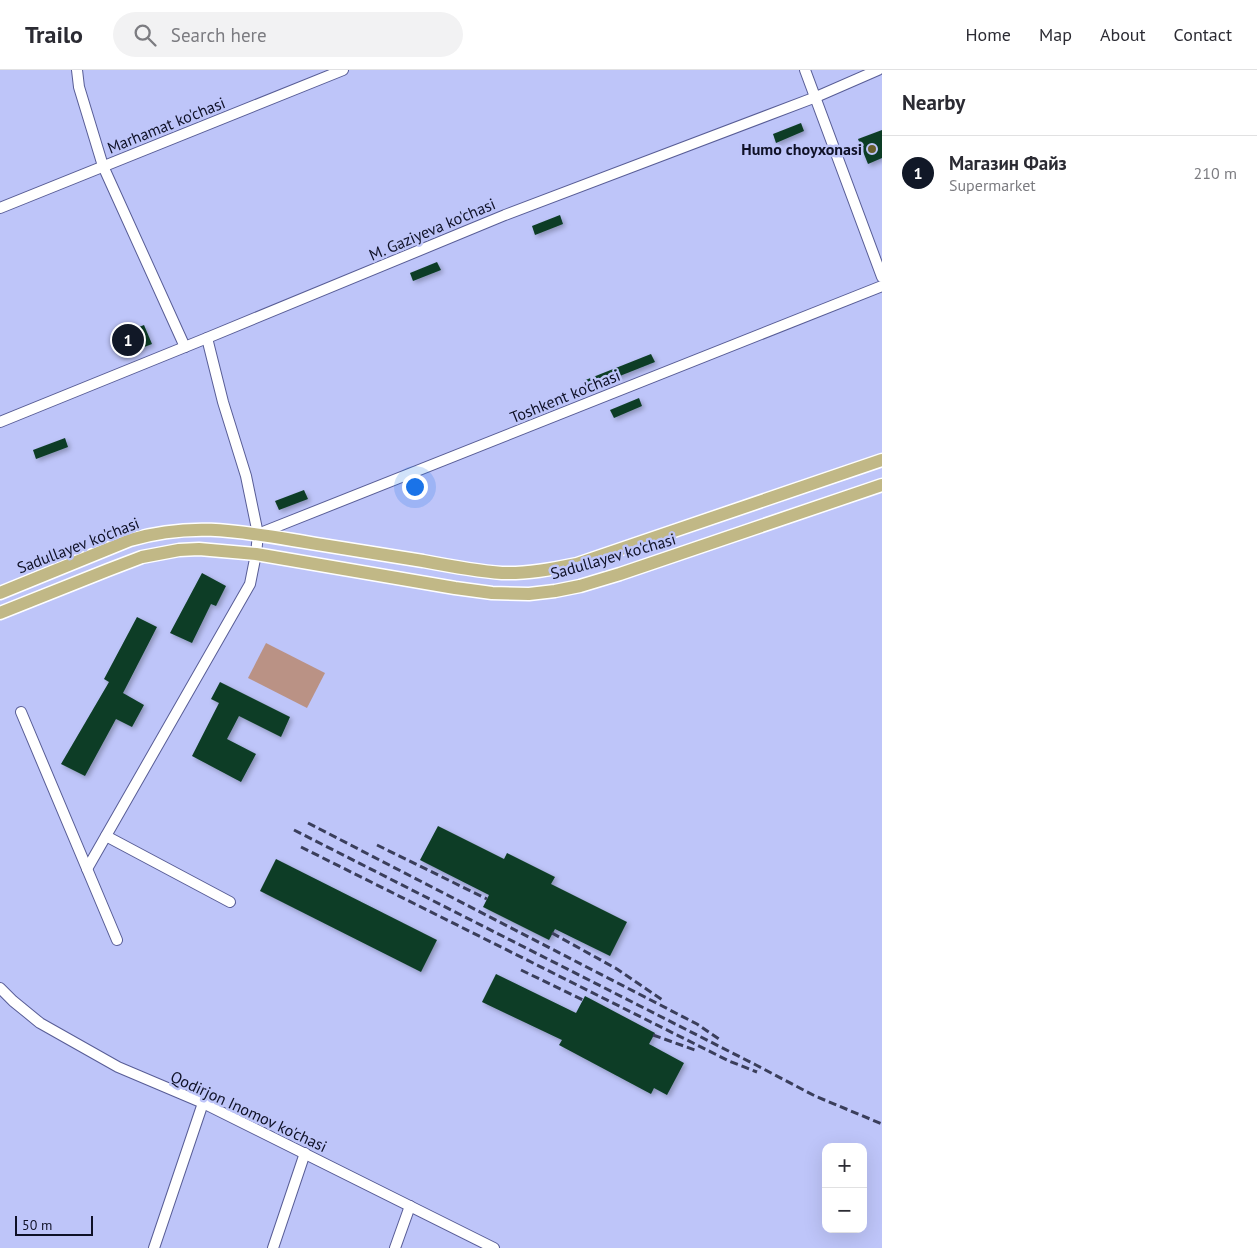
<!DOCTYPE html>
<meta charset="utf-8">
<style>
:root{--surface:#fff;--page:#f2f2f3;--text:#2b2b33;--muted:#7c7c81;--line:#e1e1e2;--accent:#111827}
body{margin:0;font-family:"PT Sans",sans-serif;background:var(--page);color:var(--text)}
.controls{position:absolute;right:15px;bottom:15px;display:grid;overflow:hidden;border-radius:10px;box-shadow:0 5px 20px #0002}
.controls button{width:45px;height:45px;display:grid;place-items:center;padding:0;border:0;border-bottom:1px solid var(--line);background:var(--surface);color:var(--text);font:25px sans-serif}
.scale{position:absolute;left:15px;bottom:12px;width:78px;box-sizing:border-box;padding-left:5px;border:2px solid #0f1127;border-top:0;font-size:14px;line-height:18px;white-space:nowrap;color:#0f1127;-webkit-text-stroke:4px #bec5f9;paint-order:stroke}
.you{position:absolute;left:414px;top:416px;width:18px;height:18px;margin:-12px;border:4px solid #fff;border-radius:50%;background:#1a73e8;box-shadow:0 0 0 8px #1a73e833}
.badge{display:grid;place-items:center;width:32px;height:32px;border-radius:50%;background:var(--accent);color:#fff;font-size:16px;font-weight:700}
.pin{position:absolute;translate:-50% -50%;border:2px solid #fff;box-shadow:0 1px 5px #0006}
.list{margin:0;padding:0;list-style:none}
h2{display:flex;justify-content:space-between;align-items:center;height:65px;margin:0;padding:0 20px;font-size:21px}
h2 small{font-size:16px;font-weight:400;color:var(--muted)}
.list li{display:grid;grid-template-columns:32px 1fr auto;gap:15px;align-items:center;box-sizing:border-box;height:75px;padding:0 20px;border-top:1px solid var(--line)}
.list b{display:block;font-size:19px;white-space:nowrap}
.list p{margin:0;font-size:16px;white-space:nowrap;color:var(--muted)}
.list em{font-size:16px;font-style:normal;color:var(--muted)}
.icon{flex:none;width:28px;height:28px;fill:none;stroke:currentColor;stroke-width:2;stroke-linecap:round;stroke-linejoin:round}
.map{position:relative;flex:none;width:882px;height:1178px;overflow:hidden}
header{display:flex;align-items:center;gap:30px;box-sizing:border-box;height:70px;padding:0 25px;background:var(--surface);border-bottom:1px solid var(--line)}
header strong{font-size:24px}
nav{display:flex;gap:28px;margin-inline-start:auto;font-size:18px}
.search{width:350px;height:45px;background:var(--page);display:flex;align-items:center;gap:12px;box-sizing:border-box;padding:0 18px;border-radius:28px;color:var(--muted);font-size:19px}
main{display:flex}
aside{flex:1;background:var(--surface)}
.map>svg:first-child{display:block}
.green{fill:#ba9285}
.building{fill:#0b3c25;filter:url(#shadow)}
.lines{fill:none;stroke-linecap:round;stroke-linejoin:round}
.minor-casing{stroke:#585d96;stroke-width:12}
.major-casing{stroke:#fff;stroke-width:15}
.minor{stroke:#fff;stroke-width:10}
.major{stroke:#c1b886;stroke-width:12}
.rail{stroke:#3a3e5b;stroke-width:3;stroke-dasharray:8 4;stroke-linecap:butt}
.poi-dot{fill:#695f2c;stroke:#bec5f9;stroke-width:2}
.labels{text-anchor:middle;stroke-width:5;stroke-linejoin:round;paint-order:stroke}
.street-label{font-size:16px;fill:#0f1127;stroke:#bec5f9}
.poi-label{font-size:16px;font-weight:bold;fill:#0f1127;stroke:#bec5f9;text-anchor:end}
</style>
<header>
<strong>Trailo</strong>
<div class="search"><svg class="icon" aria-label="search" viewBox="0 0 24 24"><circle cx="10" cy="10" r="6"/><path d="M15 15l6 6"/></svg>Search here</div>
<nav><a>Home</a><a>Map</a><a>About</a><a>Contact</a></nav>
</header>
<main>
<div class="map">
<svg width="882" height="1178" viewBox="0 0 882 1178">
<defs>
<filter id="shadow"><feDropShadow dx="2.5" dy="2.5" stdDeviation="2.5" flood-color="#0004"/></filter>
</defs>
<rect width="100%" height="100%" fill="#bec5f9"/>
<path class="green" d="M 266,573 L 325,603 L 307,638 L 248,608 Z"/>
<g class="building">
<path d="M 801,53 L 804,61 L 776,73 L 773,64 Z"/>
<path d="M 882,60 L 882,88 L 868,94 L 858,69 Z"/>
<path d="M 560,145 L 563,154 L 535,165 L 532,156 Z"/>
<path d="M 437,192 L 441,200 L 413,211 L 410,203 Z"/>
<path d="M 144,255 L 152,274 L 121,286 L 115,267 Z"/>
<path d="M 651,284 L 655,292 L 587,319 L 583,311 Z"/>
<path d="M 639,328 L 642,336 L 614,348 L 610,340 Z"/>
<path d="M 65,368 L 68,377 L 36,389 L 33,380 Z"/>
<path d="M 304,420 L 308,429 L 279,440 L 275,431 Z"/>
<path d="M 202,503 L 226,516 L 216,536 L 211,534 L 192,573 L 170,563 Z"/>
<path d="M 137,547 L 157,557 L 123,623 L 144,635 L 132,657 L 116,649 L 85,706 L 61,694 L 109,612 L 104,609 Z"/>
<path d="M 220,612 L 290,647 L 281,667 L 239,646 L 227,669 L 256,684 L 241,712 L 192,686 L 219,633 L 211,629 Z"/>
<path d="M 438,756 L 504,789 L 507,783 L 555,807 L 551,814 L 627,852 L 610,886 L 555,859 L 549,870 L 483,837 L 489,825 L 420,790 Z"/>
<path d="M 276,789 L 437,870 L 421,902 L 260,821 Z"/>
<path d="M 496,904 L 576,943 L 585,926 L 655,963 L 649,974 L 684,993 L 667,1025 L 654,1018 L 651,1024 L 559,975 L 562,970 L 482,932 Z"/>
</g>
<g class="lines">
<g class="minor-casing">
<g id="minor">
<path d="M 77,0 L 79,17 L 103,96 L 185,277"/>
<path d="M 805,0 L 882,207"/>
<path d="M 0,138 L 343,0"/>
<path d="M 0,352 L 207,268 L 505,145 L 816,27 L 878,0"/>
<path d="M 258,464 L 882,216"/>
<path d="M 21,642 L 117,870"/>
<path d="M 106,766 L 230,832"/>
<path d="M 87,799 L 250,514 L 256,484 L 258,464 L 246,406 L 223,332 L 207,268"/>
<path d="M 0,918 L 13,931 L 40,953 L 118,997 L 203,1033 L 494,1178"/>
<path d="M 154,1178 L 203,1033"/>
<path d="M 273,1178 L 305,1083"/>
<path d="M 395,1178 L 410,1136"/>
</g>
</g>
<g class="major-casing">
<g id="major">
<path d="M 0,523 L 130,470 C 191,452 238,461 299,471 C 340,478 381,484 423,491 C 449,496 475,501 502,503 C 527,504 552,499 577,494 L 882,390"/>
<path d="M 0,543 L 108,500 L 142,487 L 179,480 L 199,479 L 256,484 L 455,518 L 492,523 L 529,524 L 555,521 L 580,516 L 620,504 L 882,415"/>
</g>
</g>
<use href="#minor" class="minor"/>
<use href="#major" class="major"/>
<g class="rail">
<path d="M 308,753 L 697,954 L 719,969"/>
<path d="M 294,760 L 756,995 L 815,1026 L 882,1054"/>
<path d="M 377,775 L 487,829"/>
<path d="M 301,777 L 729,991 L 757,1002"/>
<path d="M 552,863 L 617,899 L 664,931"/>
<path d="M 521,900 L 583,930"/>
<path d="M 653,965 L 695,980"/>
</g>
</g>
<circle class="poi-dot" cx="872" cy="79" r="5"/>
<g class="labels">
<g class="street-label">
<text transform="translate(166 55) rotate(-22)" y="6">Marhamat ko'chasi</text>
<text transform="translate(432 159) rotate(-23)" y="6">M. Gaziyeva ko'chasi</text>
<text transform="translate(565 326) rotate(-22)" y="6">Toshkent ko'chasi</text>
<text transform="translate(78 475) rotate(-21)" y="6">Sadullayev ko'chasi</text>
<text transform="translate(613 486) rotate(-16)" y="6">Sadullayev ko'chasi</text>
<text transform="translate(249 1041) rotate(25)" y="6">Qodirjon Inomov ko'chasi</text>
</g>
<g class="poi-label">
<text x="862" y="85">Humo choyxonasi</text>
</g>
</g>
</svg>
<div class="controls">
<button>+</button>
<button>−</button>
</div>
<div class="scale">50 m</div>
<div class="you"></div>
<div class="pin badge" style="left:128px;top:270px">1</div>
</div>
<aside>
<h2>Nearby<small></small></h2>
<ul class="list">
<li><span class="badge">1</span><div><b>Магазин Файз</b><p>Supermarket</p></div><em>210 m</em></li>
</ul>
</aside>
</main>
